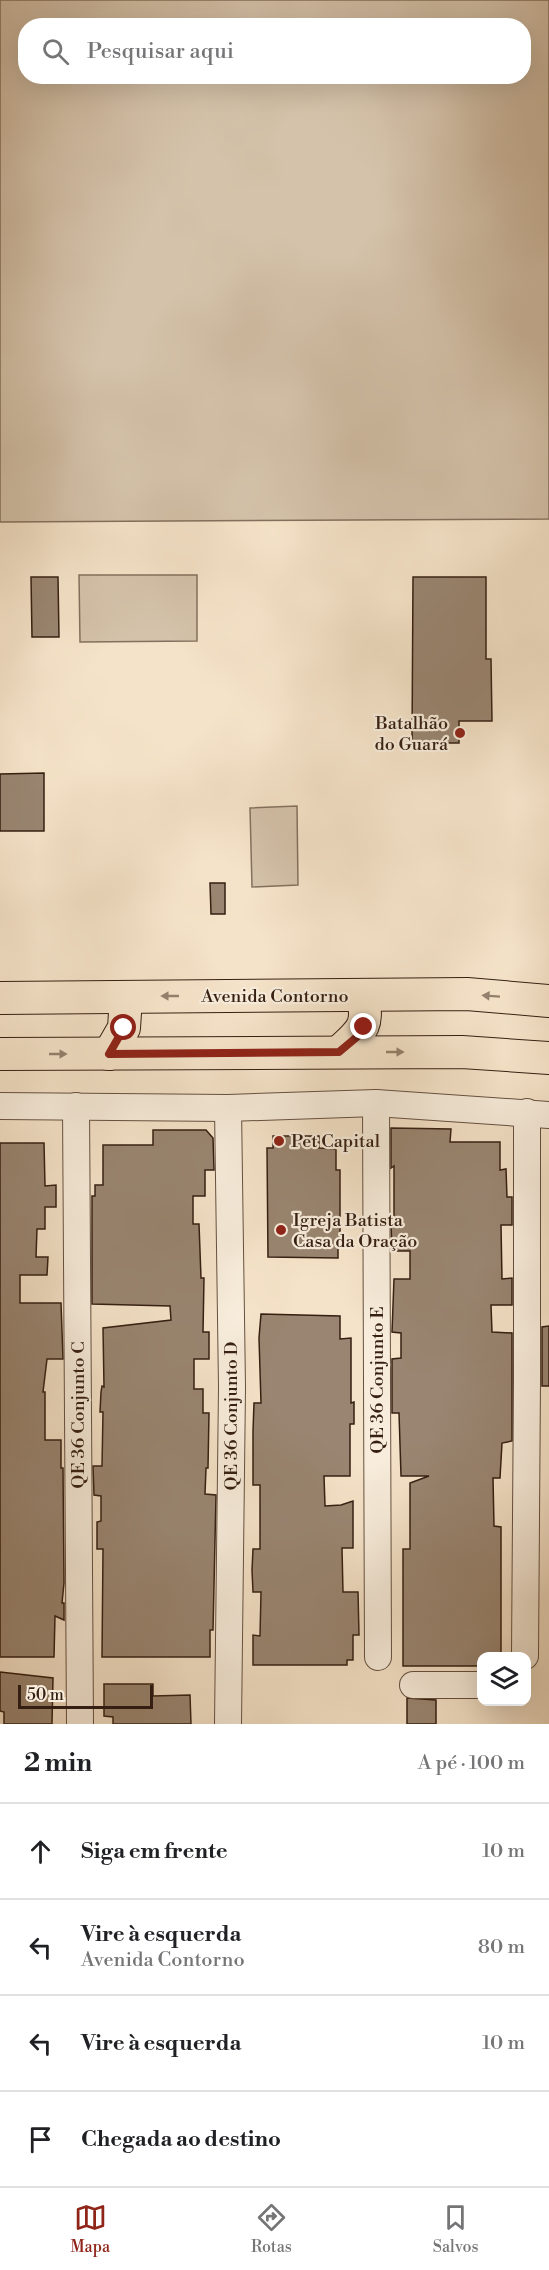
<!DOCTYPE html>
<html lang="pt">
<meta charset="utf-8">
<style>
:root{--surface:#fff;--page:#f2f2f2;--text:#202124;--muted:#757577;--line:#e0e0e0;--accent:#8f2418}
body{margin:0;font-family:"Libre Bodoni",serif;background:var(--page);color:var(--text)}
.controls{position:absolute;right:18px;bottom:18px;display:grid;overflow:hidden;border-radius:12px;box-shadow:0 6px 24px #0002}
.controls button{width:54px;height:54px;display:grid;place-items:center;padding:0;border:0;border-bottom:2px solid var(--line);background:var(--surface);color:var(--text);font:30px sans-serif}
.scale{position:absolute;left:18px;bottom:15px;width:135px;box-sizing:border-box;padding-left:6px;border:3px solid #351f12;border-top:0;font-size:16px;line-height:21px;white-space:nowrap;color:#351f12;-webkit-text-stroke:4px #f8eddc;paint-order:stroke}
.stop{position:absolute;width:18px;height:18px;margin:-14px;border:4px solid #8f2418;border-radius:50%;background:#fff}
.stop.end{background:#8f2418;border-color:#fff;box-shadow:0 2px 6px #0008}
.list{margin:0;padding:0;list-style:none}
h2{display:flex;justify-content:space-between;align-items:center;height:78px;margin:0;padding:0 24px;font-size:26px}
h2 small{font-size:20px;font-weight:400;color:var(--muted)}
.list li{display:grid;grid-template-columns:39px 1fr auto;gap:18px;align-items:center;box-sizing:border-box;height:96px;padding:0 24px;border-top:2px solid var(--line)}
.list b{display:block;font-size:22px;white-space:nowrap}
.list p{margin:0;font-size:20px;white-space:nowrap;color:var(--muted)}
.list em{font-size:20px;font-style:normal;color:var(--muted)}
.icon{flex:none;width:33px;height:33px;fill:none;stroke:currentColor;stroke-width:2;stroke-linecap:round;stroke-linejoin:round}
.map{position:relative;flex:none;width:549px;height:1724px;overflow:hidden}
.search{position:absolute;background:var(--surface);box-shadow:0 6px 24px #0002;left:18px;right:18px;top:18px;height:66px;display:flex;align-items:center;gap:15px;box-sizing:border-box;padding:0 21px;border-radius:24px;color:var(--muted);font-size:22px}
.sheet{height:462px;background:var(--surface)}
nav{display:flex;justify-content:space-around;align-items:center;box-sizing:border-box;height:84px;border-top:2px solid var(--line);background:var(--surface);font-size:16px;color:var(--muted)}
nav a{display:grid;justify-items:center;gap:3px}
nav .on{color:var(--accent)}
.map>svg:first-child{display:block}
.green{fill:#d4c2aa;stroke:#84705e;stroke-width:1.5;fill-rule:evenodd}
.building{fill:#998571;stroke:#351f12;stroke-width:1.5}
.lines{fill:none;stroke-linecap:round;stroke-linejoin:round}
.minor-casing{stroke:#655040;stroke-width:28}
.major-casing{stroke:#351f12;stroke-width:34}
.minor{stroke:#f8eddc;stroke-width:26}
.major{stroke:#f5e3c9;stroke-width:32}
.oneway{fill:#95816e}
.route{stroke:#8f2418;stroke-width:8}
.poi-dot{fill:#8f2418;stroke:#f8eddc;stroke-width:2}
.labels{text-anchor:middle;stroke-width:4.5;stroke-linejoin:round;paint-order:stroke}
.poi-label{font-size:18px;fill:#351f12;stroke:#f8eddc;text-anchor:start}
.street-label{font-size:18px;fill:#351f12;stroke:#f8eddc}
</style>
<div class="map">
<svg width="549" height="1724" viewBox="0 0 549 1724">
<rect width="100%" height="100%" fill="#f5e3c9"/>
<filter id="stains"><feTurbulence type="fractalNoise" baseFrequency=".00333" numOctaves="4"/><feColorMatrix values="0 0 0 0 .2 0 0 0 0 .09 0 0 0 0 .02 0 0 0 .5 -.17"/></filter>
<radialGradient id="worn" r=".72"><stop offset=".6" stop-color="#630" stop-opacity="0"/><stop offset="1" stop-color="#630" stop-opacity=".3"/></radialGradient>
<g class="green">
<path d="M 0,0 L 549,0 L 549,519 L 0,522 ZM 26,26 L 524,26 L 524,76 L 26,76 Z"/>
<path d="M 79,575 L 197,575 L 197,641 L 80,642 Z"/>
<path d="M 297,806 L 298,885 L 252,887 L 250,808 Z"/>
</g>
<g class="building">
<path d="M 31,577 L 58,577 L 59,637 L 32,637 Z"/>
<path d="M 413,577 L 486,577 L 486,659 L 491,659 L 492,721 L 459,721 L 459,743 L 412,743 Z"/>
<path d="M 44,773 L 44,831 L 0,831 L 0,774 Z"/>
<path d="M 210,883 L 225,883 L 225,914 L 211,914 Z"/>
<path d="M 391,1128 L 451,1129 L 450,1142 L 500,1142 L 500,1170 L 506,1169 L 507,1197 L 512,1197 L 512,1225 L 501,1225 L 502,1279 L 512,1278 L 512,1305 L 491,1305 L 492,1332 L 512,1333 L 512,1441 L 502,1443 L 500,1478 L 493,1478 L 494,1526 L 501,1527 L 501,1656 L 482,1656 L 482,1666 L 403,1666 L 403,1549 L 410,1549 L 410,1483 L 429,1476 L 401,1476 L 399,1413 L 392,1413 L 392,1359 L 401,1358 L 401,1333 L 392,1332 L 394,1279 L 410,1279 L 410,1251 L 392,1251 L 391,1224 L 394,1224 L 394,1166 L 391,1168 Z"/>
<path d="M 153,1130 L 206,1130 L 213,1138 L 214,1170 L 205,1170 L 205,1196 L 193,1196 L 193,1224 L 199,1224 L 201,1278 L 204,1278 L 203,1332 L 209,1332 L 209,1359 L 194,1359 L 194,1389 L 203,1389 L 203,1413 L 209,1413 L 208,1468 L 206,1468 L 205,1494 L 216,1495 L 213,1630 L 210,1630 L 210,1657 L 102,1657 L 103,1549 L 97,1549 L 97,1522 L 101,1521 L 101,1496 L 94,1495 L 93,1466 L 102,1466 L 103,1412 L 100,1412 L 101,1392 L 102,1386 L 104,1387 L 103,1328 L 171,1320 L 170,1306 L 92,1304 L 92,1196 L 95,1196 L 95,1185 L 103,1185 L 103,1145 L 153,1145 Z"/>
<path d="M 273,1136 L 319,1136 L 319,1148 L 336,1149 L 336,1170 L 340,1170 L 340,1246 L 338,1246 L 338,1258 L 268,1257 L 267,1148 L 273,1148 Z"/>
<path d="M 0,1143 L 44,1143 L 45,1186 L 56,1185 L 56,1207 L 45,1207 L 45,1229 L 37,1229 L 36,1257 L 48,1257 L 47,1275 L 20,1275 L 20,1303 L 61,1303 L 63,1359 L 47,1359 L 43,1392 L 45,1392 L 45,1440 L 61,1440 L 61,1468 L 63,1468 L 64,1583 L 62,1603 L 64,1603 L 64,1620 L 55,1616 L 54,1657 L 0,1657 Z"/>
<path d="M 261,1314 L 340,1316 L 340,1339 L 351,1338 L 351,1403 L 354,1402 L 354,1424 L 350,1424 L 350,1476 L 324,1476 L 325,1506 L 341,1505 L 353,1501 L 353,1548 L 342,1548 L 343,1592 L 358,1592 L 359,1635 L 353,1635 L 353,1660 L 347,1660 L 347,1665 L 253,1665 L 253,1635 L 260,1636 L 261,1592 L 253,1592 L 252,1570 L 253,1549 L 260,1549 L 260,1485 L 253,1485 L 253,1431 L 254,1403 L 261,1403 L 259,1338 Z"/>
<path d="M 549,1326 L 549,1386 L 542,1386 L 542,1327 Z"/>
<path d="M 0,1672 L 53,1678 L 52,1724 L 4,1724 L 4,1712 L 0,1711 Z"/>
<path d="M 104,1684 L 153,1684 L 153,1696 L 190,1695 L 191,1724 L 113,1724 L 113,1717 L 104,1716 Z"/>
<path d="M 407,1698 L 436,1700 L 436,1724 L 407,1724 Z"/>
</g>
<g class="lines">
<g class="minor-casing">
<g id="minor">
<path d="M 376,1103 L 378,1657"/>
<path d="M 0,1106 L 228,1108 L 376,1103 L 549,1115"/>
<path d="M 76,1106 L 80,1724"/>
<path d="M 525,1656 L 527,1381 L 527,1112"/>
<path d="M 413,1685 L 482,1685"/>
<path d="M 228,1724 L 232,1387 L 228,1108"/>
</g>
</g>
<g class="major-casing">
<g id="major">
<path d="M 0,998 L 467,994 L 549,1001"/>
<path d="M 339,1052 C 359,1033 371,1027 362,996"/>
<path d="M 0,1054 L 462,1052 L 549,1058"/>
<path d="M 109,1054 L 124,1028 L 126,997"/>
</g>
</g>
<use href="#minor" class="minor"/>
<use href="#major" class="major"/>
</g>
<defs><path id="oneway-solid" d="M-6-.8H1V-3.2L6.5 0L1 3.2V.8H-6Z" transform="scale(1.5)"/></defs>
<g class="oneway">
<use href="#oneway-solid" transform="translate(170 996) rotate(180)"/>
<use href="#oneway-solid" transform="translate(491 996) rotate(-176)"/>
<use href="#oneway-solid" transform="translate(395 1052)"/>
<use href="#oneway-solid" transform="translate(58 1054)"/>
</g>
<g class="lines">
<path class="route" d="M 124,1028 L 109,1054 L 339,1052 L 358,1036 L 364,1027"/>
</g>
<g class="poi-dot">
<circle cx="460" cy="733" r="6"/>
<circle cx="279" cy="1141" r="6"/>
<circle cx="281" cy="1230" r="6"/>
</g>
<g class="labels">
<g class="poi-label">
<text x="448" y="729" text-anchor="end">Batalhão<tspan x="448" dy="21">do Guará</tspan></text>
<text x="291" y="1147">Pet Capital</text>
<text x="293" y="1226">Igreja Batista<tspan x="293" dy="21">Casa da Oração</tspan></text>
</g>
<g class="street-label">
<text x="275" y="1002">Avenida Contorno</text>
<text transform="translate(377 1380) rotate(-90)" y="6">QE 36 Conjunto E</text>
<text transform="translate(78 1415) rotate(-90)" y="6">QE 36 Conjunto C</text>
<text transform="translate(231 1416) rotate(-90)" y="6">QE 36 Conjunto D</text>
</g>
</g>
<rect width="100%" height="100%" filter="url(#stains)"/>
<rect width="100%" height="100%" fill="url(#worn)"/>
</svg>
<div class="controls">
<button><svg class="icon" aria-label="layers" viewBox="0 0 24 24"><path d="M12 4l9 5-9 5-9-5zM3 14l9 5 9-5"/></svg></button>
</div>
<div class="scale">50 m</div>
<div class="stop" style="left:124px;top:1028px"></div>
<div class="stop end" style="left:364px;top:1027px"></div>
<div class="search"><svg class="icon" aria-label="search" viewBox="0 0 24 24"><circle cx="10" cy="10" r="6"/><path d="M15 15l6 6"/></svg>Pesquisar aqui</div>
</div>
<section class="sheet">
<h2>2 min<small>A pé · 100 m</small></h2>
<ul class="list">
<li><svg class="icon" aria-label="ahead" viewBox="0 0 24 24"><path d="M12 20V5M6 11l6-6 6 6"/></svg><div><b>Siga em frente</b></div><em>10 m</em></li>
<li><svg class="icon" aria-label="left" viewBox="0 0 24 24"><path d="M17 20v-9H6M10 6l-5 5 5 5"/></svg><div><b>Vire à esquerda</b><p>Avenida Contorno</p></div><em>80 m</em></li>
<li><svg class="icon" aria-label="left" viewBox="0 0 24 24"><path d="M17 20v-9H6M10 6l-5 5 5 5"/></svg><div><b>Vire à esquerda</b></div><em>10 m</em></li>
<li><svg class="icon" aria-label="arrive" viewBox="0 0 24 24"><path d="M6 21V4h12l-3 4 3 4H6"/></svg><div><b>Chegada ao destino</b></div></li>
</ul>
</section>
<nav>
<a class="on"><svg class="icon" aria-label="map" viewBox="0 0 24 24"><path d="M3 6l6-2 6 2 6-2v14l-6 2-6-2-6 2zM9 4v14M15 6v14"/></svg>Mapa</a>
<a><svg class="icon" aria-label="directions" viewBox="0 0 24 24"><path d="M12 3l9 9-9 9-9-9zM9 14v-3h6M13 9l2 2-2 2"/></svg>Rotas</a>
<a><svg class="icon" aria-label="saved" viewBox="0 0 24 24"><path d="M7 4h10v16l-5-4-5 4z"/></svg>Salvos</a>
</nav>
